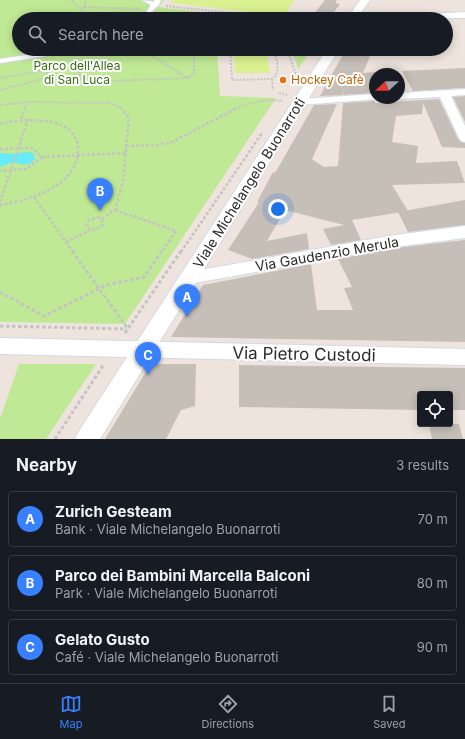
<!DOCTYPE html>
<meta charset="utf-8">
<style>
:root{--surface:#171b24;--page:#20242c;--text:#f1f3f6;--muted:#9ea1a6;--line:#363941;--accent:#3980ff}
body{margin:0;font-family:Inter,sans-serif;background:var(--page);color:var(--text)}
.controls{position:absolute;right:12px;bottom:12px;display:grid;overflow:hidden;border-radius:4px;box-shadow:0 2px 10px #0003}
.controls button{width:36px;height:36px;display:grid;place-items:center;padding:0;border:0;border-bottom:1px solid var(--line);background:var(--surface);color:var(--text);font:20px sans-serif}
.compass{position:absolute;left:369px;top:68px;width:36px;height:36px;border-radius:50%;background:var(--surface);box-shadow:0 2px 10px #0003;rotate:248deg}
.you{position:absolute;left:278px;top:209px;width:14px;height:14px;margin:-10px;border:3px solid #fff;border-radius:50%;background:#1a73e8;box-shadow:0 0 0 6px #1a73e833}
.badge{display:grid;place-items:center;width:26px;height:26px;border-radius:50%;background:var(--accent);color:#fff;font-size:13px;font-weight:700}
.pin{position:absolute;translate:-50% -33px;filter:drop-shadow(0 1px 2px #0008)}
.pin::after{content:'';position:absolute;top:21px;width:14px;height:12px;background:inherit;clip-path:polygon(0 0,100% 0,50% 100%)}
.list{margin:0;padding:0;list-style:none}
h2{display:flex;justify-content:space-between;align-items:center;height:52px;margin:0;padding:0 16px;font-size:17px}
h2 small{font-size:13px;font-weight:400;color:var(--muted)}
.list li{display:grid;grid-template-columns:26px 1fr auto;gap:12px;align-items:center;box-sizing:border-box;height:56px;margin:0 8px 8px;padding:0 8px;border:1px solid var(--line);border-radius:4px}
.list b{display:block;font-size:15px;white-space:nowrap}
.list p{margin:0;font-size:13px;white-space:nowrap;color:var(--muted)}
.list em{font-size:13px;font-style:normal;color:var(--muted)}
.icon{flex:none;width:22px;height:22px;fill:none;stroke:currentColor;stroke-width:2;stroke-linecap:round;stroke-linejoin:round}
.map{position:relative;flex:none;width:465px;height:439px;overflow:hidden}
.search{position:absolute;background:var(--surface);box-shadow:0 2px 10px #0003;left:12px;right:12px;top:12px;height:44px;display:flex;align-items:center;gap:10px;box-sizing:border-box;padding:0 14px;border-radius:22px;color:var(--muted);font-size:15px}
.sheet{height:244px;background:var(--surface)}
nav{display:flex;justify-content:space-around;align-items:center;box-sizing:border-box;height:56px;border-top:1px solid var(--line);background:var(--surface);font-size:11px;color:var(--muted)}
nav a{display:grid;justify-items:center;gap:2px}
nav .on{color:var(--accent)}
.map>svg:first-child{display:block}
.green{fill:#c0e995}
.pitch{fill:#d9f190}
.water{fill:#67ebf9}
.building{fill:#c6bfb8}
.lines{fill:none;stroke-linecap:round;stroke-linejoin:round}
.pedestrian-casing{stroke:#d2d9e5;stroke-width:2}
.minor-casing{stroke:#d2d9e5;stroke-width:2}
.tertiary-casing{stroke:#d2d9e5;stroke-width:2}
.path-far2{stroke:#c4c4c4;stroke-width:2;stroke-dasharray:2 1.5;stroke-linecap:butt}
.path-far1{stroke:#c4c4c4;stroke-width:2.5;stroke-dasharray:3 2;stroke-linecap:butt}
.path{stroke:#c4c4c4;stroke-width:3;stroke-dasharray:3.5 2.5;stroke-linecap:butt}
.pedestrian{fill:#fff;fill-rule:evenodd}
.minor{fill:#fff;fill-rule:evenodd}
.tertiary{fill:#fff;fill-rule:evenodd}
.food-dot{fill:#e8710a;stroke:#fff;stroke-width:1.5}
.labels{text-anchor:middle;stroke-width:4;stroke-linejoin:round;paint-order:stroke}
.far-park-label{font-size:12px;fill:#377014;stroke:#fff}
.far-food-label{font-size:12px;fill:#c56008;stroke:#fff;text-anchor:start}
.street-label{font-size:14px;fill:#2b2b2b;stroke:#fff}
.near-street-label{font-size:17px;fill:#2b2b2b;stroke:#fff}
</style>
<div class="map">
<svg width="465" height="439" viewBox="0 0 465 439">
<rect width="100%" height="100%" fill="#eee4dd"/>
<g class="green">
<path d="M 0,0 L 164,0 L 159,7 L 215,14 L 216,19 L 19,19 L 19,49 L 217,49 L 220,96 L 276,98 L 125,324 L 0,322 Z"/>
<path d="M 292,49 L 312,49 L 298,69 Z"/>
<path d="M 19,364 L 96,364 L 46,439 L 0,439 L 0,419 Z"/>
</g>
<g class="pitch">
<path d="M 173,0 L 294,0 L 284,16 L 170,3 Z"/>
<path d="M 233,49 L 266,49 L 270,73 L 235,73 Z"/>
</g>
<path class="water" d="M 28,152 L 32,153 L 35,155 L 35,159 C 25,170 20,161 10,163 C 7,164 3,166 0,167 L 0,154 L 1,153 L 12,154 Z"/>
<g class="building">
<path d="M 325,0 L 337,0 L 335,3 L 340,4 L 329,19 L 313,15 Z"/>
<path d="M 346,49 L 373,49 L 363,73 L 375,72 L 375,93 L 343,95 L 344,90 L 342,95 L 320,96 Z"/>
<path d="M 465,68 L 465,88 L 413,91 L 402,71 Z"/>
<path d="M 465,96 L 465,122 L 453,97 Z"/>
<path d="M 439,99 L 458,139 L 461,142 L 465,143 L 465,148 L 442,147 L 423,103 L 422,114 L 396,116 L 392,142 L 418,146 L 416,163 L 457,161 L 465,183 L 392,185 L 408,211 L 352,220 L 361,240 L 331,245 L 323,229 L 344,225 L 285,210 L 267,241 L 307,233 L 309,249 L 252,259 L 228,250 L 259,202 L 257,202 L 273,172 L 275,173 L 314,105 L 337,104 L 312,159 L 324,167 L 338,166 L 343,103 L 375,101 L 375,103 Z"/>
<path d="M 465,200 L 465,225 L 408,232 L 398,212 Z"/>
<path d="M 465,240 L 465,342 L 171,337 L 203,285 L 311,264 L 317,310 L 353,310 L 344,288 L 352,287 L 338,259 L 395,248 Z"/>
<path d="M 155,364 L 196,364 L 195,406 L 181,410 L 166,439 L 105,439 L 150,365 Z"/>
<path d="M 239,365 L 465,368 L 465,410 L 450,410 L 450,394 L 420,394 L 420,410 L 239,407 Z"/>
<path d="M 429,424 L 459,424 L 463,439 L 432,439 Z"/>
</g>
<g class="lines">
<g class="pedestrian-casing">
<g id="pedestrian">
<path d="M 142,0 L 154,2 L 155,0 L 161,0 L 158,6 L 156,7 L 147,19 L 141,19 L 151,5 Z"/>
<path d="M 64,49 L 81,49 L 78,51 L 0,63 L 0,59 Z"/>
</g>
</g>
<g class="minor-casing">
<g id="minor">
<path d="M 465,12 L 465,18 L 392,19 L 397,16 Z"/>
<path d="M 465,89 L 465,95 L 451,96 L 465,126 L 465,142 L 461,141 L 459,138 L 440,97 L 399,99 L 395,98 L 399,98 L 399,93 Z"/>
<path d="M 375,94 L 375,98 L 380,98 L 379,99 L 300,105 L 294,102 L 300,99 Z"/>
<path d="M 465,226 L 465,238 L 395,247 L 189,284 L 184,283 L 181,278 L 184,273 L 189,272 L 395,235 Z"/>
<path d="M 0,338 L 465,349 L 465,365 L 0,354 Z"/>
</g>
</g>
<g class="tertiary-casing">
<g id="tertiary">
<path d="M 360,0 L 370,0 L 357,19 L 347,19 Z"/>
<path d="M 327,49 L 339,49 L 100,439 L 75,439 L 79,431 Z"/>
</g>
</g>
<g class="path-far2">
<path d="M 72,0 L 75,5 L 82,9"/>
<path d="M 166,6 L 289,19"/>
<path d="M 84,7 L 140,9"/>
<path d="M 159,14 L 182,19"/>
<path d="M 83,19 L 82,9 L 86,4 L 86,0"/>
<path d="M 230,49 L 232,80 L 272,79 C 282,72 276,59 274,49"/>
<path d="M 287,49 L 298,80"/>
<path d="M 75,58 L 82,82 L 188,78 L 142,50"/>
<path d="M 0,78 L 77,65"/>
<path d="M 188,78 L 194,74 L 194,49"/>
<path d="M 272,79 L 273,90"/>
<path d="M 0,90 L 47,78 L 48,62"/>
<path d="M 279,93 L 287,95"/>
<path d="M 0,105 L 27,102 L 110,103 L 123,109"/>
<path d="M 25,109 L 27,102"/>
<path d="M 235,109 C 251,102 266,99 283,101"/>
</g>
<g class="path-far1">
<path d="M 21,119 L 25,108"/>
<path d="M 0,124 C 24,118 80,114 78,152 C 77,163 72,173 63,181 C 45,195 22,201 0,205"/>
<path d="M 126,146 L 156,145 L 172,142 L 237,108"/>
<path d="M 0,149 L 32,148 L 42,157 L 26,169 L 0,171"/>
<path d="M 42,157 L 126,153"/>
<path d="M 34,197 L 73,252"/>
<path d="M 0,202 L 28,119"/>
<path d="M 115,210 L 176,231 L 162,252"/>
<path d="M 98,217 L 102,219 L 103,225 L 96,230 L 88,228 L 86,225 L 89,220 Z"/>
<path d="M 102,219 L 115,210 L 123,180 L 129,118 L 121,108"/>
<path d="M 66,242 L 90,230"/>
<path d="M 181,252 L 262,133"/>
</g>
<g class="path">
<path d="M 72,251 L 128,329"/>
<path d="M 0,292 L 44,316 L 107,285 L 144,277 L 162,251"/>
<path d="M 0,326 L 127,329"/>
<path d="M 125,333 L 181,251"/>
<path d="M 55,439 L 104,364"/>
</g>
<use href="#pedestrian" class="pedestrian"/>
<use href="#minor" class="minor"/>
<use href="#tertiary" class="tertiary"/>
</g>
<circle class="food-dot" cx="283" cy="80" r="4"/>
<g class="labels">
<g class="far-park-label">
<text x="77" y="70">Parco dell'Allea<tspan x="77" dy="14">di San Luca</tspan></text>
</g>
<g class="far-food-label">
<text x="291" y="84">Hockey Cafè</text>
</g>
<g class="street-label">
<text transform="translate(249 183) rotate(-58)" y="5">Viale Michelangelo Buonarroti</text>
<text transform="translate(327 254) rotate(-10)" y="5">Via Gaudenzio Merula</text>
</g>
<g class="near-street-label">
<text transform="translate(304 354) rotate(1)" y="6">Via Pietro Custodi</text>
</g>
</g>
</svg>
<div class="controls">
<button><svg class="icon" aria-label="locate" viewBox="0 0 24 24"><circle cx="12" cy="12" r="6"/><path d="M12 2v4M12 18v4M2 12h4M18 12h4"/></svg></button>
</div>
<svg class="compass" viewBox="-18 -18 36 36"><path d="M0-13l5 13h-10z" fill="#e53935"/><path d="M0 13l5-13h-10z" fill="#9ea1a6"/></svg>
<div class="you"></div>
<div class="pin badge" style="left:187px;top:317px">A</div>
<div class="pin badge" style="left:100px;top:211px">B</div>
<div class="pin badge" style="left:148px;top:375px">C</div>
<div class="search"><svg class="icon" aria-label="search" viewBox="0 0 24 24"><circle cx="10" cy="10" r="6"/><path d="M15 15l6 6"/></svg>Search here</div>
</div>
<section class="sheet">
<h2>Nearby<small>3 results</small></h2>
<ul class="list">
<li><span class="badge">A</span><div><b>Zurich Gesteam</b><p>Bank · Viale Michelangelo Buonarroti</p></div><em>70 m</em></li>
<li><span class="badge">B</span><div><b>Parco dei Bambini Marcella Balconi</b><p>Park · Viale Michelangelo Buonarroti</p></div><em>80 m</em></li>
<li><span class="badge">C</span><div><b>Gelato Gusto</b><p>Café · Viale Michelangelo Buonarroti</p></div><em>90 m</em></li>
</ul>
</section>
<nav>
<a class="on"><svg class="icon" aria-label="map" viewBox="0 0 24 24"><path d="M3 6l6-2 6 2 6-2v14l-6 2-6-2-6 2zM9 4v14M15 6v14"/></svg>Map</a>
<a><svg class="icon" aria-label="directions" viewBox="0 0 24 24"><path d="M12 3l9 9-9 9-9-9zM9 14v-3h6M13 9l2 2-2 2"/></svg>Directions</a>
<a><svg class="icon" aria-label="saved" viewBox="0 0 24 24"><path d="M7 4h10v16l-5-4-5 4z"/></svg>Saved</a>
</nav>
